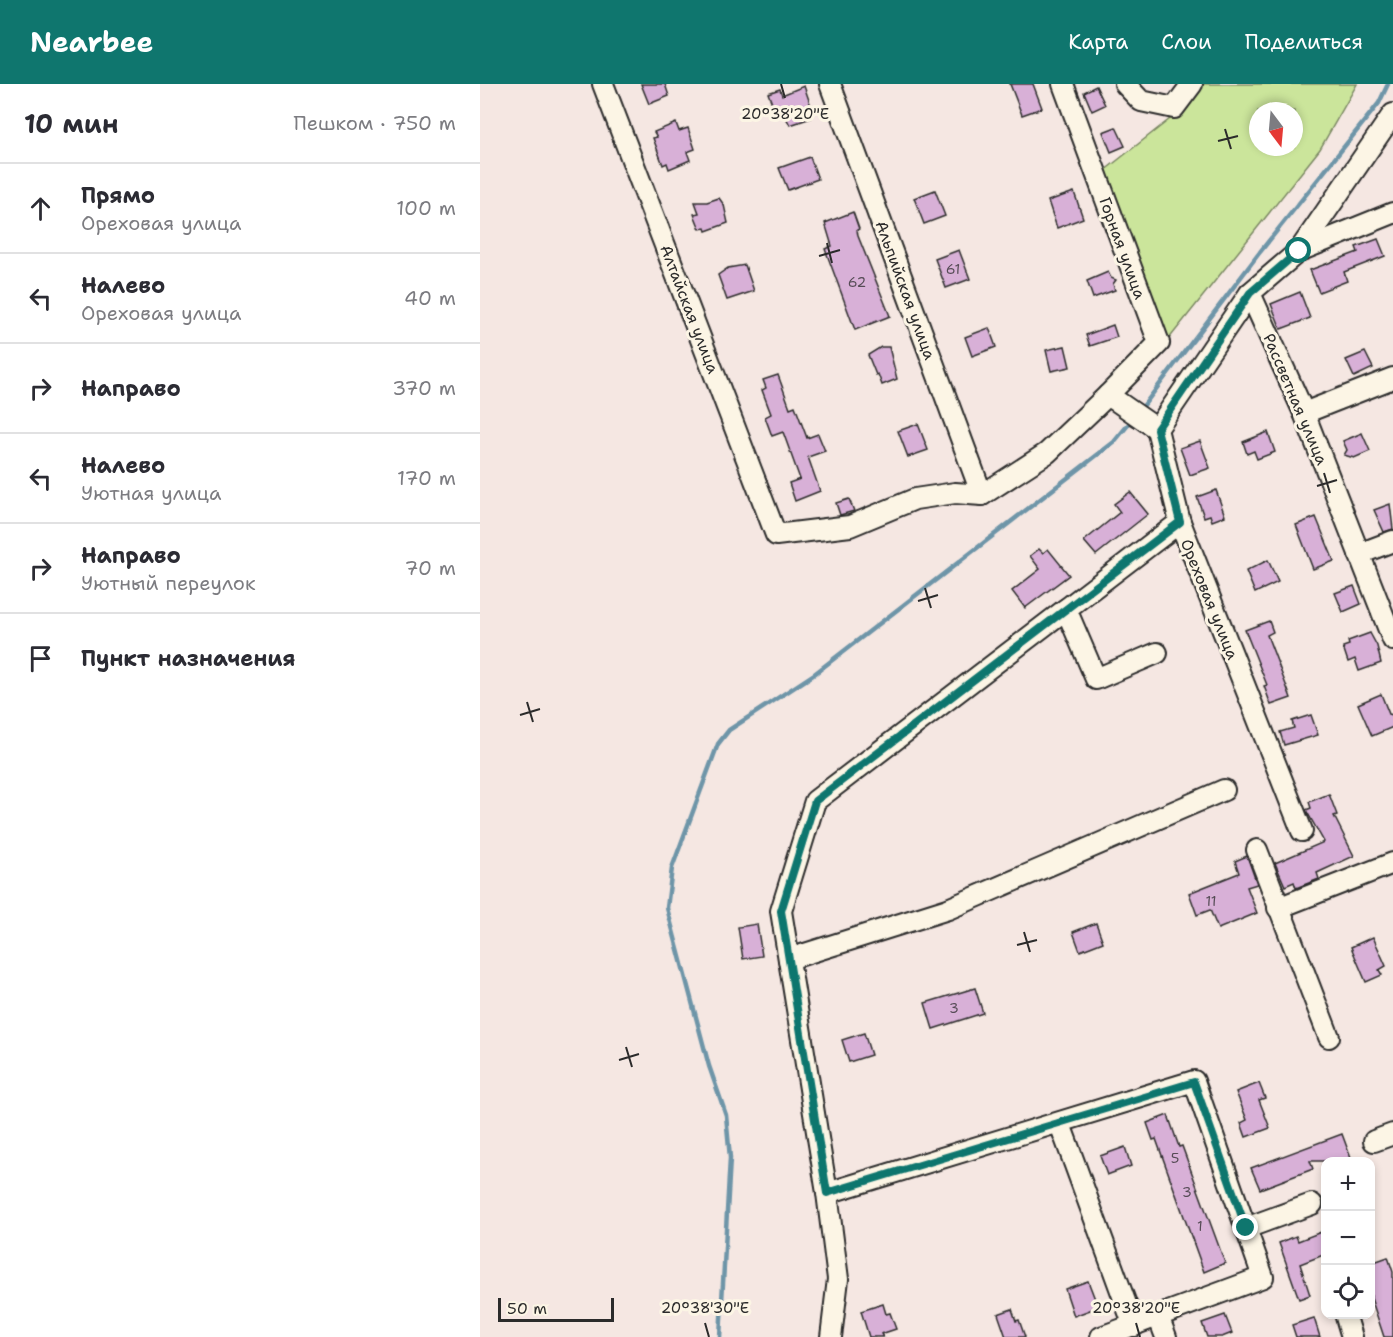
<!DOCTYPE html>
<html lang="ru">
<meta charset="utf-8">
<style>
:root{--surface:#fff;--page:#f7f7f7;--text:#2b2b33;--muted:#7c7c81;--line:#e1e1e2;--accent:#0f766e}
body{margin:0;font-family:"Shantell Sans",sans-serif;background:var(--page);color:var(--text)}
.controls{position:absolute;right:18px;bottom:18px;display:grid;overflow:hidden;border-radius:12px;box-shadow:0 3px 9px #0003}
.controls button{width:54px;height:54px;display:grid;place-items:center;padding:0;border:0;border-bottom:2px solid var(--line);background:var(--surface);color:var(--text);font:30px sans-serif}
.compass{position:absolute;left:769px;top:18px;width:54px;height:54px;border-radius:50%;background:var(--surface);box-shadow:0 3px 9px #0003;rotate:164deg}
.scale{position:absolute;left:18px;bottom:15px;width:116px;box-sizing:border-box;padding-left:6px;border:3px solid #2b2b2b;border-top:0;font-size:16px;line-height:21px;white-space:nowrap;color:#2b2b2b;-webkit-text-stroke:4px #fcf5e5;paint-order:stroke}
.stop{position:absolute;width:18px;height:18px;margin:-14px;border:4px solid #0f766e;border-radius:50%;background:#fff}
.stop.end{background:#0f766e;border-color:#fff;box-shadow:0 2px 6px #0008}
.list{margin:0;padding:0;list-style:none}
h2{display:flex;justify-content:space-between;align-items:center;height:78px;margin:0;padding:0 24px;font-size:26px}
h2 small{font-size:20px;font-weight:400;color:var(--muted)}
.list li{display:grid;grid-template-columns:39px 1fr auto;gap:18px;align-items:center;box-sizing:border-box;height:90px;padding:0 24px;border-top:2px solid var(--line)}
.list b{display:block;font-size:22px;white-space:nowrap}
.list p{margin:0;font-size:20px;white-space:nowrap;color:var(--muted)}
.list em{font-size:20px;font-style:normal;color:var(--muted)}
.icon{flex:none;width:33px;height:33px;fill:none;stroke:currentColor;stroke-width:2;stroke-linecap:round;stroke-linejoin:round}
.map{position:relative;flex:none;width:913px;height:1253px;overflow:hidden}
header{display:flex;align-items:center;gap:36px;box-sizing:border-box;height:84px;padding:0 30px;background:var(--accent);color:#fff}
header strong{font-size:28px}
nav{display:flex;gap:33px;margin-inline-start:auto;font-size:21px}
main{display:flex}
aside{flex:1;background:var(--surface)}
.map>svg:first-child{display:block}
.green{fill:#cbe59b;stroke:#7b8863;stroke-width:1.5;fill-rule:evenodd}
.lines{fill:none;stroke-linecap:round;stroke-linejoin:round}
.stream{stroke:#6e95a8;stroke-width:4.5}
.building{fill:#d8b0d7;stroke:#2b2b2b;stroke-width:1.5}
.minor-casing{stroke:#2b2b2b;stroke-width:24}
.minor{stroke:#fcf5e5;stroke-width:20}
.route{stroke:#0f766e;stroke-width:8}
.ticks{fill:none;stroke:#2b2b2b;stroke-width:2}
.labels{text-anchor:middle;stroke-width:6;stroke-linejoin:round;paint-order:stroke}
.number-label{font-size:14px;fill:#564c56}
.street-label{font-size:16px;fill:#2b2b2b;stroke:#fcf5e5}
.ticks-label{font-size:15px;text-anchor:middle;fill:#2b2b2b;stroke:#fcf5e5;stroke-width:6;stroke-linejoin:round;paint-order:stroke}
</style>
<header>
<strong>Nearbee</strong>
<nav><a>Карта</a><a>Слои</a><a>Поделиться</a></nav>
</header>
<main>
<aside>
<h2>10 мин<small>Пешком · 750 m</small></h2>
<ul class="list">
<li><svg class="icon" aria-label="ahead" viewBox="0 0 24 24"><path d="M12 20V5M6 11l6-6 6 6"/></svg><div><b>Прямо</b><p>Ореховая улица</p></div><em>100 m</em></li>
<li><svg class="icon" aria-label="left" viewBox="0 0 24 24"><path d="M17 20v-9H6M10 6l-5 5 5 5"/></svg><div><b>Налево</b><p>Ореховая улица</p></div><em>40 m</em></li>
<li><svg class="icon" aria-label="right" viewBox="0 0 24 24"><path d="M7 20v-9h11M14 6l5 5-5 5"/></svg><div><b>Направо</b></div><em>370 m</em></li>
<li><svg class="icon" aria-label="left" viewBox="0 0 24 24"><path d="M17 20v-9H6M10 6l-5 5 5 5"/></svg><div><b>Налево</b><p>Уютная улица</p></div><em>170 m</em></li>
<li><svg class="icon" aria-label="right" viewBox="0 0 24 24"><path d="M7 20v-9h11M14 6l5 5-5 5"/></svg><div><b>Направо</b><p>Уютный переулок</p></div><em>70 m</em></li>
<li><svg class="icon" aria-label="arrive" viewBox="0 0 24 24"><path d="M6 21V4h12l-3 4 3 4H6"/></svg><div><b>Пункт назначения</b></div></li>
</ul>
</aside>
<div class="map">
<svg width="913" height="1253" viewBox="0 0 913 1253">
<rect width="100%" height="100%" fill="#f5e7e2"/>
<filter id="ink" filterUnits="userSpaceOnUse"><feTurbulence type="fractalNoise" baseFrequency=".0167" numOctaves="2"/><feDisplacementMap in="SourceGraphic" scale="12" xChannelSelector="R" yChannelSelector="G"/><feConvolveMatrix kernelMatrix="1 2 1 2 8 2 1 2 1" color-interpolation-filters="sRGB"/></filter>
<g filter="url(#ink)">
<path class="green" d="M 723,0 L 877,0 L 840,65 L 688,256 L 624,87 L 695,31 ZM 778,27 L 814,27 L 814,63 L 778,63 Z"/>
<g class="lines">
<g class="stream">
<path d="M 664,321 L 780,168 L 899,19 L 908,0"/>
<path d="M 240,1253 L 250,1074 L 246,1031 L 229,982 L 187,824 L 192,784 L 238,660 L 249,646 L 333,591 L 634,358 L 648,341"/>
</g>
</g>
<g class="building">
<path d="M 161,0 L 185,0 L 189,12 L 169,20 Z"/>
<path d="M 530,0 L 553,0 L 562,24 L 542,31 Z"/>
<path d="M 324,2 L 331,22 L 327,24 L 331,34 L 310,41 L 301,24 L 295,27 L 288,9 L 300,5 L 302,11 Z"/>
<path d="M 616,2 L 625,21 L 612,27 L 604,8 Z"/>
<path d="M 196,39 L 199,47 L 208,44 L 215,65 L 207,68 L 210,76 L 189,85 L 187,79 L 183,81 L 173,54 L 177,53 L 174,48 Z"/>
<path d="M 636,43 L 645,62 L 631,68 L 623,48 Z"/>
<path d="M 330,73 L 338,95 L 308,106 L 299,84 Z"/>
<path d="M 455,106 L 465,132 L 444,140 L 434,114 Z"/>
<path d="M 594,108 L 603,134 L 577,144 L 568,117 Z"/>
<path d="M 239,114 L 244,121 L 248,139 L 226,147 L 225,144 L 220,145 L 214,130 L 219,129 L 215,118 L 227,118 Z"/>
<path d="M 373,128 L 379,145 L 377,146 L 378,152 L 410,232 L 375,246 L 345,165 L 352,162 L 345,139 Z"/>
<path d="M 898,155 L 905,172 L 864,188 L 867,197 L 839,208 L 830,186 L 878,168 L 876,163 Z"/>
<path d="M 479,166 L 490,195 L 466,204 L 455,175 Z"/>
<path d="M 265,181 L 274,207 L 247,216 L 238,191 L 248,184 Z"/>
<path d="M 628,188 L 631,194 L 636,196 L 633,200 L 635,206 L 613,214 L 607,197 Z"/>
<path d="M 820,208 L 830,234 L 801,245 L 791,220 Z"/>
<path d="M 633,241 L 637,253 L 610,262 L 606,251 Z"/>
<path d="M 509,244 L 516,263 L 492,272 L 485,253 Z"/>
<path d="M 585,262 L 590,283 L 571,287 L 566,266 Z"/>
<path d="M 401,263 L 409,263 L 417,295 L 402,301 L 398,290 L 396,291 L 388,271 Z"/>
<path d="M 885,268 L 893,284 L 874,293 L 866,276 Z"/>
<path d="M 298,291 L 310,324 L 315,322 L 327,354 L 338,350 L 345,367 L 328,373 L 340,407 L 315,417 L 309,399 L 320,395 L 303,348 L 292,352 L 285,333 L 291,330 L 282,306 L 286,304 L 283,296 Z"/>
<path d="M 438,340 L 448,366 L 428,373 L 418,347 Z"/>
<path d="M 788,348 L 795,368 L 777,375 L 774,367 L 767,370 L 763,358 Z"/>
<path d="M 882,349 L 890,367 L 874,374 L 864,371 L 867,366 L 863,357 Z"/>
<path d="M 720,357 L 730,384 L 710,391 L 700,364 Z"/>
<path d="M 736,406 L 745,432 L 732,437 L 730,431 L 724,433 L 717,413 Z"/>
<path d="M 650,408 L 668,430 L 616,471 L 604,457 L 640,428 L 634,420 Z"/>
<path d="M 369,415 L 374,427 L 360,431 L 356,419 Z"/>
<path d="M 910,420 L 913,445 L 904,448 L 894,426 Z"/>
<path d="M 836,433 L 854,477 L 833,485 L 816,441 Z"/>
<path d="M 559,465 L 563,469 L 568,465 L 589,491 L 545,524 L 532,507 L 560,485 L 550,472 Z"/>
<path d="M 788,476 L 798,498 L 775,509 L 766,487 Z"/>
<path d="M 874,502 L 881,520 L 863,528 L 855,509 Z"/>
<path d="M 789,537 L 793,548 L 787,551 L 811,614 L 791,621 L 784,602 L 787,601 L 765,546 Z"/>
<path d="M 890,549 L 897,562 L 901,579 L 879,587 L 875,575 L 868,578 L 863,563 L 869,561 L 868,557 Z"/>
<path d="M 901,610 L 909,630 L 913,631 L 913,643 L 892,652 L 878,620 Z"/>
<path d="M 831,631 L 838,651 L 804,661 L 800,648 L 814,644 L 812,637 Z"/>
<path d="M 849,710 L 857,731 L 854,732 L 874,772 L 837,789 L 839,795 L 816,804 L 814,798 L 805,802 L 795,779 L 844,758 L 826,726 L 831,724 L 829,718 Z"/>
<path d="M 767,772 L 777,800 L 767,803 L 777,829 L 738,845 L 730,826 L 717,831 L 709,809 L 759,789 L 755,777 Z"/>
<path d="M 616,839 L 623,858 L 600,867 L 593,848 Z"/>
<path d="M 277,840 L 282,872 L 263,875 L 258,843 Z"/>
<path d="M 893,853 L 906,882 L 899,886 L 902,891 L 886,898 L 871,863 Z"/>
<path d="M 495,904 L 503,929 L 453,945 L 445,919 Z"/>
<path d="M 384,949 L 391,971 L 369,978 L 362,956 Z"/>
<path d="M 779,999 L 785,1014 L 779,1016 L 790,1044 L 766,1053 L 761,1039 L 767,1036 L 756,1008 Z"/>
<path d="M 688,1031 L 699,1063 L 702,1062 L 745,1179 L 724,1188 L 676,1055 L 673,1056 L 667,1039 Z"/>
<path d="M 862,1050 L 872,1077 L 830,1077 L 833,1085 L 780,1105 L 771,1084 Z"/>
<path d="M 645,1063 L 651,1082 L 627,1091 L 620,1072 Z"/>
<path d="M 846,1146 L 846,1170 L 820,1180 L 830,1211 L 819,1215 L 799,1159 L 816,1152 L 818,1157 Z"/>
<path d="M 908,1173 L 913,1188 L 913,1253 L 904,1253 L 891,1214 L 891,1179 Z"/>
<path d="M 608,1197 L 618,1223 L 594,1232 L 585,1205 Z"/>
<path d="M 403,1220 L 406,1230 L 410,1229 L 416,1245 L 401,1250 L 403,1253 L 389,1253 L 381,1227 Z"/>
<path d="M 532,1225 L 536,1237 L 539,1236 L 545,1253 L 526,1253 L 518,1230 Z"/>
<path d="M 745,1231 L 752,1249 L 742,1253 L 727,1253 L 722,1239 Z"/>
<path d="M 834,1234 L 840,1253 L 816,1253 L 812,1241 Z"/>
</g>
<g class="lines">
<g class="minor-casing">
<g id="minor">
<path d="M 123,0 L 296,451 L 370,442 L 435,415 L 475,409 L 502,411 L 567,369 L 628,311 L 677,345"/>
<path d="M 350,0 L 502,411"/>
<path d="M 583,0 L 679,259 L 628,311"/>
<path d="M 645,0 L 661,17 L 694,24 L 712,0"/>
<path d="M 819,167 L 913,129"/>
<path d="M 770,209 L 824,329 L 913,556"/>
<path d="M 824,329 L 913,294"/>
<path d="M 879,470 L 913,457"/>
<path d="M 586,525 L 616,595 L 677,569"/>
<path d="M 822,747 L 700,438 L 677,345 L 770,209 L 819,167 L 913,30"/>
<path d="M 777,766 L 849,953"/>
<path d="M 798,824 L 913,779"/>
<path d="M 309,875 L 468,825 L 744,706"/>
<path d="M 580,1040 L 654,1242"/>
<path d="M 894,1057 L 913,1050"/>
<path d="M 347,1109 L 714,997 L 783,1193 L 621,1253"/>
<path d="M 766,1144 L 832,1120"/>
<path d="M 678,1232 L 686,1253"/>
<path d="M 866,1233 L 872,1253"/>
<path d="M 351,1253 L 358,1195 L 347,1109 L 301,827 L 335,717 L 700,438"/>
</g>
</g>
<use href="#minor" class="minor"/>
</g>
</g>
<g class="lines" filter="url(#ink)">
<path class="route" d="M 766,1144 L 714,998 L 347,1109 L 301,827 L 335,717 L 700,438 L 677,345 L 770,209 L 819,167"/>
</g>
<path class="ticks" d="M 301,0 L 305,14M 745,45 L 751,65M 738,57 L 758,52M 347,159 L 352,179M 339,172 L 360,166M 844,389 L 850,409M 837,402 L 857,396M 445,504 L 451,524M 438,517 L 458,511M 47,618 L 53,638M 40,631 L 60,625M 544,848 L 550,868M 537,861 L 557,856M 146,963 L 152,983M 139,976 L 159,970M 225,1239 L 229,1253M 656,1239 L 660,1253"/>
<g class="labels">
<g class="number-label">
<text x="473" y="190">61</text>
<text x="377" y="203">62</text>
<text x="731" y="822">11</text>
<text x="474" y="929">3</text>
<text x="695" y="1079">5</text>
<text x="707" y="1113">3</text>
<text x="720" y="1147">1</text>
</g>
<g class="street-label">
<text transform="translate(643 164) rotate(70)" y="6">Горная улица</text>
<text transform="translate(426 206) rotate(70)" y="6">Альпийская улица</text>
<text transform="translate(210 225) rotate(69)" y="6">Алтайская улица</text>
<text transform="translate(816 315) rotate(67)" y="6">Рассветная улица</text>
<text transform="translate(730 515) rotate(68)" y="6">Ореховая улица</text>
</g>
</g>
<g class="ticks-label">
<text x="305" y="35">20°38'20"E</text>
<text x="225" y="1229">20°38'30"E</text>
<text x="656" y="1229">20°38'20"E</text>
</g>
</svg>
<div class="controls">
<button>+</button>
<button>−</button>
<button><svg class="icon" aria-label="locate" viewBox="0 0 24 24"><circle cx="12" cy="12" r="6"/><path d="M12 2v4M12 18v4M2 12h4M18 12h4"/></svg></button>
</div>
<svg class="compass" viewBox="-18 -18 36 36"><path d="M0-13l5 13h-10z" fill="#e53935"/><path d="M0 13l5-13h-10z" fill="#7c7c81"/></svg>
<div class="scale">50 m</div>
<div class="stop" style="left:819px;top:167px"></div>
<div class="stop end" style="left:766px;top:1144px"></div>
</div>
</main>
